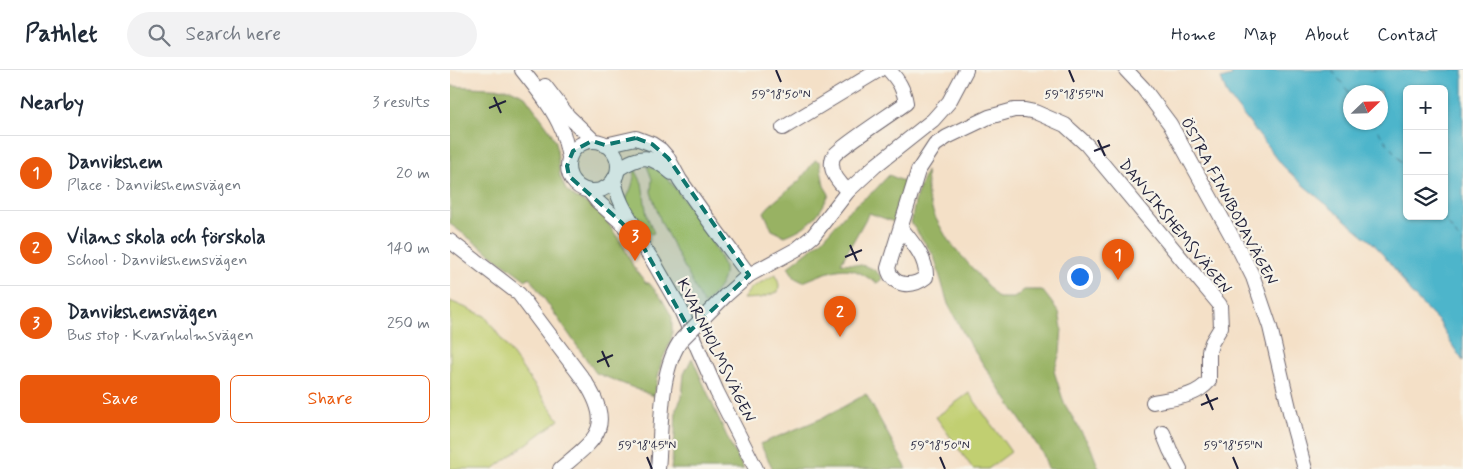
<!DOCTYPE html>
<meta charset="utf-8">
<style>
:root{--surface:#fff;--page:#f2f2f3;--text:#1f2937;--muted:#747a83;--line:#e0e1e3;--accent:#ea580c}
body{margin:0;font-family:Mynerve,sans-serif;background:var(--page);color:var(--text)}
.controls{position:absolute;right:15px;top:15px;display:grid;overflow:hidden;border-radius:8px;box-shadow:0 1px 4px #0004}
.controls button{width:45px;height:45px;display:grid;place-items:center;padding:0;border:0;border-bottom:1px solid var(--line);background:var(--surface);color:var(--text);font:25px sans-serif}
.compass{position:absolute;left:893px;top:15px;width:45px;height:45px;border-radius:50%;background:var(--surface);box-shadow:0 1px 4px #0004;rotate:67deg}
.you{position:absolute;left:629px;top:206px;width:18px;height:18px;margin:-12px;border:4px solid #fff;border-radius:50%;background:#1a73e8;box-shadow:0 0 0 8px #1a73e833}
.badge{display:grid;place-items:center;width:32px;height:32px;border-radius:50%;background:var(--accent);color:#fff;font-size:16px;font-weight:700}
.pin{position:absolute;translate:-50% -41px;filter:drop-shadow(0 1px 2px #0008)}
.pin::after{content:'';position:absolute;top:26px;width:18px;height:15px;background:inherit;clip-path:polygon(0 0,100% 0,50% 100%)}
.list{margin:0;padding:0;list-style:none}
h2{display:flex;justify-content:space-between;align-items:center;height:65px;margin:0;padding:0 20px;font-size:21px}
h2 small{font-size:16px;font-weight:400;color:var(--muted)}
.list li{display:grid;grid-template-columns:32px 1fr auto;gap:15px;align-items:center;box-sizing:border-box;height:75px;padding:0 20px;border-top:1px solid var(--line)}
.list b{display:block;font-size:19px;white-space:nowrap}
.list p{margin:0;font-size:16px;white-space:nowrap;color:var(--muted)}
.list em{font-size:16px;font-style:normal;color:var(--muted)}
.actions{display:flex;gap:10px;padding:15px 20px}
.actions a{flex:1;padding:11px 0;border:1px solid var(--accent);border-radius:8px;text-align:center;font-size:18px;color:var(--accent)}
.actions .main{background:var(--accent);color:#fff}
.icon{flex:none;width:28px;height:28px;fill:none;stroke:currentColor;stroke-width:2;stroke-linecap:round;stroke-linejoin:round}
.map{position:relative;flex:none;width:1013px;height:399px;overflow:hidden}
header{display:flex;align-items:center;gap:30px;box-sizing:border-box;height:70px;padding:0 25px;background:var(--surface);border-bottom:1px solid var(--line)}
header strong{font-size:24px}
nav{display:flex;gap:28px;margin-inline-start:auto;font-size:18px}
.search{width:350px;height:45px;background:var(--page);display:flex;align-items:center;gap:12px;box-sizing:border-box;padding:0 18px;border-radius:28px;color:var(--muted);font-size:19px}
main{display:flex}
aside{flex:1;background:var(--surface)}
.map>svg:first-child{display:block}
.green{fill:#c1cf71;stroke:#727856}
.forest{fill:#98b263;stroke:#5d6a4f}
.water{fill:#4db5cb;stroke:#386c83;fill-rule:evenodd}
.lines{fill:none;stroke-linecap:round;stroke-linejoin:round}
.ferry{stroke:#31556d;stroke-width:1;stroke-dasharray:6 5;stroke-linecap:butt}
.minor-casing{stroke:#6c646c;stroke-width:16}
.minor{stroke:#fff;stroke-width:14}
.minor-bridge-casing{stroke:#6c646c;stroke-width:16;stroke-linecap:butt}
.minor-bridge{stroke:#fff;stroke-width:14}
.marked{fill:#0f766e;fill-opacity:0.2;stroke:#0f766e;stroke-width:4;stroke-dasharray:10 6;stroke-linejoin:round}
.ticks{fill:none;stroke:#22223b;stroke-width:2}
.labels{text-anchor:middle;stroke-width:4.5;stroke-linejoin:round;paint-order:stroke}
.street-label{font-size:16px;fill:#22223b;stroke:#f7f3e8}
.ticks-label{font-size:12px;text-anchor:middle;fill:#22223b;stroke:#f7f3e8;stroke-width:4.5;stroke-linejoin:round;paint-order:stroke}
</style>
<header>
<strong>Pathlet</strong>
<div class="search"><svg class="icon" aria-label="search" viewBox="0 0 24 24"><circle cx="10" cy="10" r="6"/><path d="M15 15l6 6"/></svg>Search here</div>
<nav><a>Home</a><a>Map</a><a>About</a><a>Contact</a></nav>
</header>
<main>
<aside>
<h2>Nearby<small>3 results</small></h2>
<ul class="list">
<li><span class="badge">1</span><div><b>Danvikshem</b><p>Place · Danvikshemsvägen</p></div><em>20 m</em></li>
<li><span class="badge">2</span><div><b>Vilans skola och förskola</b><p>School · Danvikshemsvägen</p></div><em>140 m</em></li>
<li><span class="badge">3</span><div><b>Danvikshemsvägen</b><p>Bus stop · Kvarnholmsvägen</p></div><em>250 m</em></li>
</ul>
<div class="actions"><a class="main">Save</a><a>Share</a></div>
</aside>
<div class="map">
<svg width="1013" height="399" viewBox="0 0 1013 399">
<rect width="100%" height="100%" fill="#f7f3e8"/>
<filter id="ink" filterUnits="userSpaceOnUse"><feTurbulence type="fractalNoise" baseFrequency=".02" numOctaves="2"/><feDisplacementMap in="SourceGraphic" scale="10" xChannelSelector="R" yChannelSelector="G"/><feConvolveMatrix kernelMatrix="1 2 1 2 8 2 1 2 1" color-interpolation-filters="sRGB"/></filter>
<filter id="wash" filterUnits="userSpaceOnUse"><feTurbulence type="fractalNoise" baseFrequency=".0096" numOctaves="4" result="noise"/><feDisplacementMap in="SourceGraphic" scale="20" xChannelSelector="R" yChannelSelector="G"/><feGaussianBlur stdDeviation="1.12" result="paint"/><feColorMatrix in="noise" values="0 0 0 0 0 0 0 0 0 0 0 0 0 0 0 0 0 1.4 0 .05"/><feComposite in="paint" operator="in"/></filter>
<g filter="url(#wash)">
<rect width="100%" height="100%" fill="#f4e0c7"/>
<g class="green">
<path d="M 197,96 C 200,97 205,98 208,100 C 222,109 272,182 274,199 C 276,213 262,225 254,235 L 211,152 L 201,122 L 202,109 Z"/>
<path d="M 185,99 L 192,113 L 197,146 L 204,163 L 201,164 C 190,154 182,144 175,131 C 181,121 184,111 185,99 Z"/>
<path d="M 326,204 L 329,215 L 328,222 L 310,228 L 293,229 L 301,218 Z"/>
<path d="M 0,231 L 35,246 L 109,350 L 43,399 L 0,399 Z"/>
<path d="M 519,323 L 561,382 L 538,399 L 523,399 L 486,347 Z"/>
</g>
<g class="forest">
<path d="M 0,16 L 60,19 L 75,26 L 99,59 L 106,72 L 110,106 L 116,120 L 126,128 L 144,137 L 156,150 L 174,177 L 183,196 L 196,213 L 199,213 L 212,229 L 222,247 L 222,266 L 219,275 L 211,293 L 204,326 L 146,303 L 79,207 L 76,210 L 0,154 Z"/>
<path d="M 365,90 L 370,92 L 374,116 L 379,124 C 369,147 358,157 335,166 L 322,160 L 314,142 L 319,136 L 350,110 Z"/>
<path d="M 476,101 L 478,128 L 485,147 L 498,170 L 548,228 L 564,228 L 574,220 L 592,220 L 609,242 L 612,258 L 610,283 L 604,301 L 614,333 L 641,378 L 649,399 L 598,399 L 593,384 L 517,270 L 498,234 L 484,186 L 461,153 L 466,127 Z"/>
<path d="M 439,105 L 455,112 L 456,119 L 447,153 L 419,143 L 391,193 C 406,195 424,193 432,209 L 427,213 C 419,209 411,202 402,200 C 388,196 366,207 353,212 L 345,208 L 338,197 L 372,170 L 397,142 L 425,120 Z"/>
<path d="M 242,288 L 282,378 L 294,399 L 221,399 L 225,365 L 226,339 L 232,327 L 234,304 Z"/>
<path d="M 416,324 L 457,399 L 323,399 L 310,374 L 375,347 Z"/>
</g>
<path class="water" d="M 780,0 L 1013,0 L 1013,291 L 1002,275 L 990,253 L 960,222 L 948,203 L 924,174 L 853,115 L 833,96 L 778,26 L 771,9 L 782,6 ZM 957,19 L 994,19 L 994,146 L 957,146 ZM 901,22 L 931,22 L 931,52 L 901,52 Z"/>
<g class="lines">
<g class="ferry">
<path d="M 882,0 L 901,25"/>
<path d="M 921,52 L 957,99"/>
<path d="M 992,146 L 1013,174"/>
</g>
</g>
</g>
<g filter="url(#ink)">
<g class="lines">
<g class="minor-casing">
<g id="minor">
<path d="M 72,0 C 87,19 103,38 112,60 C 115,69 117,78 119,87"/>
<path d="M 676,0 L 693,18 L 720,54 L 791,183 L 803,207 L 820,257 L 844,359 L 855,399"/>
<path d="M 95,16 L 118,46 L 144,71"/>
<path d="M 333,58 L 429,0"/>
<circle cx="143" cy="96" r="25"/>
<path d="M 155,75 L 186,68 L 202,74 L 211,80 L 218,88 L 230,110 L 262,155 L 299,205"/>
<path d="M 168,99 C 192,84 200,84 222,103"/>
<path d="M 164,109 C 167,128 175,141 185,157"/>
<path d="M 139,121 L 147,131 L 172,153 L 182,166 L 194,178 L 203,191 L 230,238 L 267,322 L 306,399"/>
<path d="M 398,121 C 389,113 378,101 383,87 C 387,79 444,42 456,33 C 454,19 448,10 439,0"/>
<path d="M 451,158 C 462,172 477,188 476,207 C 462,218 442,217 438,198 L 468,101 L 485,75 L 497,67 L 539,47 L 564,40 L 575,40 L 585,42 L 615,55 L 636,74 L 770,235 L 771,257 L 762,272 L 759,281 L 759,311 C 745,328 722,328 703,332"/>
<path d="M 0,171 L 69,224 L 136,313 C 165,359 145,369 110,399"/>
<path d="M 275,226 L 299,205 L 347,179 L 363,166 L 398,121 L 425,96 L 483,50 L 499,32 L 516,0"/>
<path d="M 713,363 L 720,380 L 730,399"/>
<path d="M 208,399 C 212,360 208,300 232,269"/>
</g>
</g>
<use href="#minor" class="minor"/>
<g class="minor-bridge-casing">
<path id="minor-bridge" d="M 232,269 L 275,226"/>
</g>
<use href="#minor-bridge" class="minor-bridge"/>
</g>
</g>
<path class="marked" d="M 186,68 L 202,74 L 218,88 L 299,205 L 240,261 L 194,178 L 172,153 L 119,106 L 117,96 L 123,81 L 142,71 L 155,75 Z"/>
<path class="ticks" d="M 326,0 L 331,12M 619,0 L 624,12M 44,27 L 51,43M 39,38 L 56,31M 648,70 L 655,86M 644,81 L 660,75M 400,175 L 407,191M 395,187 L 412,180M 152,281 L 159,297M 147,292 L 163,285M 756,324 L 763,340M 751,335 L 768,328M 197,387 L 202,399M 490,387 L 495,399M 783,387 L 788,399"/>
<g class="labels">
<g class="street-label">
<text transform="translate(780 131) rotate(62)" y="6">ÖSTRA FINNBODAVÄGEN</text>
<text transform="translate(726 156) rotate(51)" y="6">DANVIKSHEMSVÄGEN</text>
<text transform="translate(267 280) rotate(64)" y="6">KVARNHOLMSVÄGEN</text>
</g>
</g>
<g class="ticks-label">
<text x="331" y="28">59°18'50"N</text>
<text x="624" y="28">59°18'55"N</text>
<text x="197" y="379">59°18'45"N</text>
<text x="490" y="379">59°18'50"N</text>
<text x="783" y="379">59°18'55"N</text>
</g>
</svg>
<div class="controls">
<button>+</button>
<button>−</button>
<button><svg class="icon" aria-label="layers" viewBox="0 0 24 24"><path d="M12 4l9 5-9 5-9-5zM3 14l9 5 9-5"/></svg></button>
</div>
<svg class="compass" viewBox="-18 -18 36 36"><path d="M0-13l5 13h-10z" fill="#e53935"/><path d="M0 13l5-13h-10z" fill="#747a83"/></svg>
<div class="you"></div>
<div class="pin badge" style="left:668px;top:210px">1</div>
<div class="pin badge" style="left:390px;top:267px">2</div>
<div class="pin badge" style="left:185px;top:191px">3</div>
</div>
</main>
